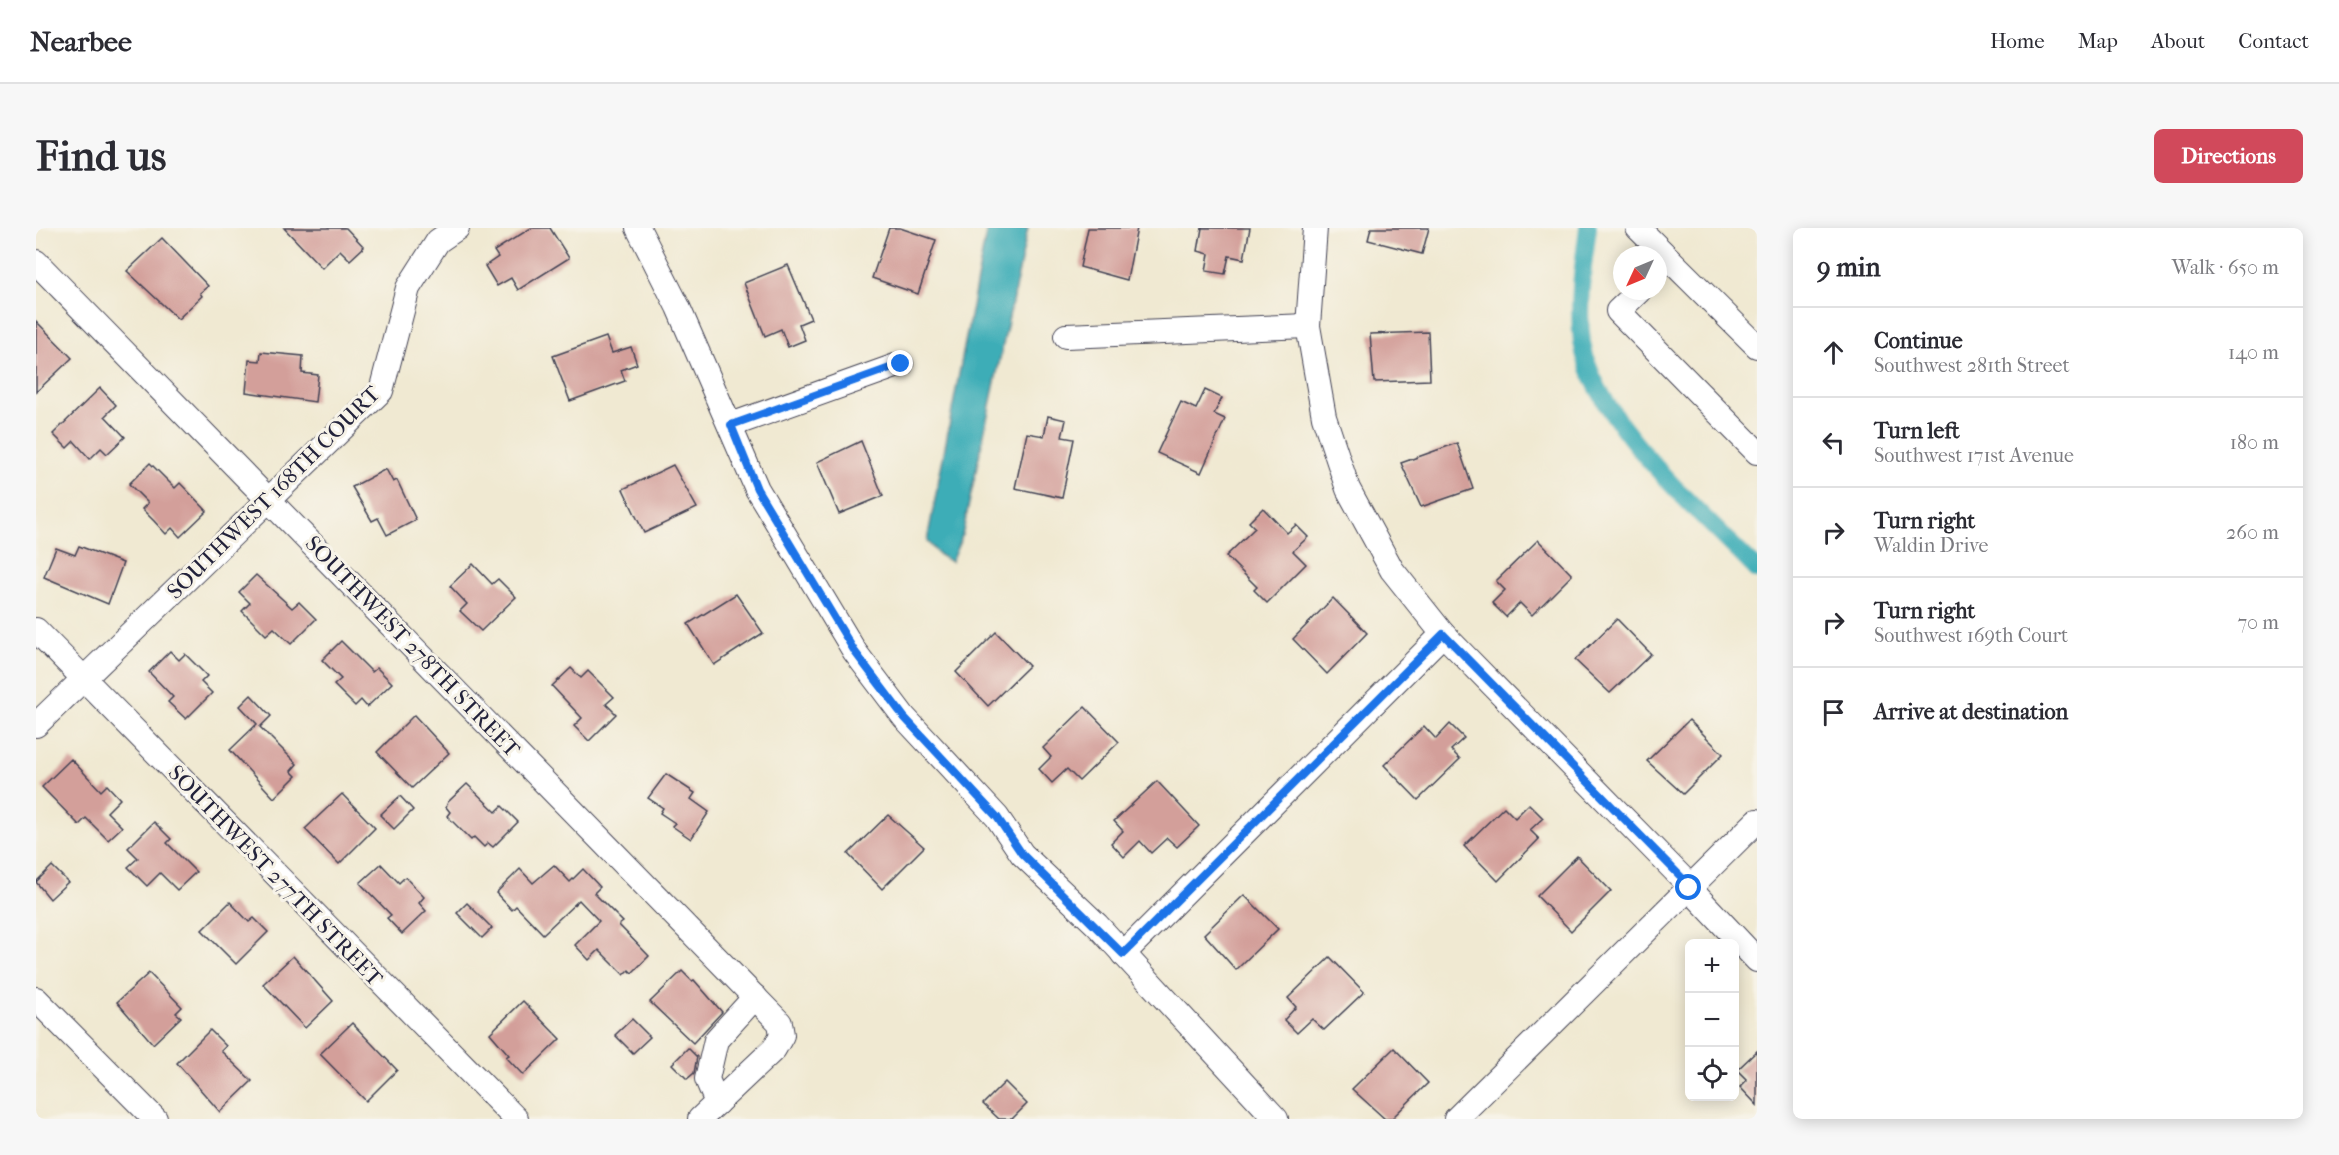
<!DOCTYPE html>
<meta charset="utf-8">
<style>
:root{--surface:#fff;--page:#f7f7f7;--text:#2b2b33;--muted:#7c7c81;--line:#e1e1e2;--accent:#d1495b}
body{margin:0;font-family:"IM FELL French Canon",serif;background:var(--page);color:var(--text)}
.controls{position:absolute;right:18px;bottom:18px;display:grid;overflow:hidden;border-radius:9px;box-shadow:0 3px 15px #0003}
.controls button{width:54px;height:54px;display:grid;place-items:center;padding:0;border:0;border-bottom:2px solid var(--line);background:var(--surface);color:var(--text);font:30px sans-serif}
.compass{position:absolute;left:1577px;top:18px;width:54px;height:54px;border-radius:50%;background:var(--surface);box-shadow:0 3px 15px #0003;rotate:226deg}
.stop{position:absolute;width:18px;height:18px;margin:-14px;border:4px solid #1a73e8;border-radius:50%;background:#fff}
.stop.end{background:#1a73e8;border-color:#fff;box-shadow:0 2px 6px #0008}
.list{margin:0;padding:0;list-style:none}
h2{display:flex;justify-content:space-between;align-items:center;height:78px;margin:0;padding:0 24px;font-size:26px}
h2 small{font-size:20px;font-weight:400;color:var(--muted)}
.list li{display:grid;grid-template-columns:39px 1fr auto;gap:18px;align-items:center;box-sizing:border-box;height:90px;padding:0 24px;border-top:2px solid var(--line)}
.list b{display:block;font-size:22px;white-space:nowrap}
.list p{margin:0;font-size:20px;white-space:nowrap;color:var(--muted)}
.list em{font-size:20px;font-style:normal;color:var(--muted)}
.icon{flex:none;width:33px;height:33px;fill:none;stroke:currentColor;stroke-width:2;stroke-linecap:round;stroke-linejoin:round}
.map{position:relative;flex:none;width:1721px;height:891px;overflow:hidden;border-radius:9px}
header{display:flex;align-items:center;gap:36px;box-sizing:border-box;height:84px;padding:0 30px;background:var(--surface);border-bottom:2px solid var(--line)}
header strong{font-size:28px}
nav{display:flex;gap:33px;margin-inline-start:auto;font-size:21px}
.intro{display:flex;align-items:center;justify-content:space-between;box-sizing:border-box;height:144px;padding:0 36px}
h1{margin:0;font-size:42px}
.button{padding:15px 27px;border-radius:9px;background:var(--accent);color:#fff;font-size:21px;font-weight:700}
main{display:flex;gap:36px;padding:0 36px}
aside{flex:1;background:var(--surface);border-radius:9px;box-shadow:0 3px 15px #0003}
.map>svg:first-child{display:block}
.water{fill:#3cadb7;stroke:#2f6879;stroke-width:1.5}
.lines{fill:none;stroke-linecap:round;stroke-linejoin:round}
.canal{stroke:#3cadb7;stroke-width:18}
.building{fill:#d39f9a}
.minor-casing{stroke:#414052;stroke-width:26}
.minor{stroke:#fff;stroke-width:24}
.route{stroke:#1a73e8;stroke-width:8}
.labels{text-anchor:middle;stroke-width:6;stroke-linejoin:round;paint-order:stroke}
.street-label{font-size:22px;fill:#22223b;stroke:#f7f3e8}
</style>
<header>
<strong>Nearbee</strong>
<nav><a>Home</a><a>Map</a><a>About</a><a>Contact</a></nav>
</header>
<div class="intro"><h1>Find us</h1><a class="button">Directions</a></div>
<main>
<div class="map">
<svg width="1721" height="891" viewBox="0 0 1721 891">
<rect width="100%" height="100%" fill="#f7f3e8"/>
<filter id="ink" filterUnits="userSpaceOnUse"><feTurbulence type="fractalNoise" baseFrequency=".0167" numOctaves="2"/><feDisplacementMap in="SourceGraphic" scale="12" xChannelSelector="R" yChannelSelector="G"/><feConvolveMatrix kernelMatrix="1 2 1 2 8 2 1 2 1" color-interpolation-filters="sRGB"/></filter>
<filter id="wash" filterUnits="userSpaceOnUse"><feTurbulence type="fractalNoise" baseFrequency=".008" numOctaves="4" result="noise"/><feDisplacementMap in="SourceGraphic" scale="24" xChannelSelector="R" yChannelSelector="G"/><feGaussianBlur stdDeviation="1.35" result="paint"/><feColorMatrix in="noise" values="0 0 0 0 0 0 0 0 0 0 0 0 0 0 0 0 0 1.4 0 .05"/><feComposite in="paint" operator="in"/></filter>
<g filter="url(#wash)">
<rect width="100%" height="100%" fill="#f0e9d2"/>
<path class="water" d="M 951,0 L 992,0 L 926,308 L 915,334 L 902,326 L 891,313 Z"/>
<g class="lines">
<path class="canal" d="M 1552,0 C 1547,37 1541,76 1546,114 C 1557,193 1666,285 1721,342"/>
</g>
<g id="blocks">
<g class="building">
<path d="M 248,0 L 310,0 L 328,19 L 314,32 L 304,22 L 286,40 Z"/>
<path d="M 495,0 L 514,0 L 533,30 L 482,62 L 475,50 L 461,58 L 449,38 L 462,29 L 458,23 Z"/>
<path d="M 853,0 L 864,0 L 900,12 L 882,66 L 836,50 Z"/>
<path d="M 1052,0 L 1101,0 L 1091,52 L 1044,39 Z"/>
<path d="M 1166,0 L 1214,0 L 1208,31 L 1193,28 L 1189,46 L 1170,43 L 1173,26 L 1162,23 Z"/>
<path d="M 1335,0 L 1393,0 L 1386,26 L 1332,12 Z"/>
<path d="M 126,10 L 172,58 L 164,65 L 166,68 L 142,91 L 91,43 Z"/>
<path d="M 752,37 L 775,91 L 763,96 L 769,112 L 752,119 L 745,101 L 729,108 L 708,55 Z"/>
<path d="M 0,93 L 36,130 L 0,164 Z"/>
<path d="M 1392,104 L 1394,152 L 1338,154 L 1334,106 Z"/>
<path d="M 570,109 L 576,125 L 595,119 L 601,136 L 585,142 L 589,153 L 534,173 L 517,128 Z"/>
<path d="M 225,124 L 267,128 L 266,145 L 282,147 L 279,174 L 210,164 L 213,132 L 224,133 Z"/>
<path d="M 64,160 L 80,177 L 69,188 L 89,209 L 71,226 L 65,220 L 54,231 L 38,213 L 31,220 L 17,206 Z"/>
<path d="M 1169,162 L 1186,170 L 1178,186 L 1189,191 L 1165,245 L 1121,225 L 1145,174 L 1160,181 Z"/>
<path d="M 1012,188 L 1030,192 L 1026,209 L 1038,211 L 1026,270 L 979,260 L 991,205 L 1008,208 Z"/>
<path d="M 825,213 L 847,268 L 803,286 L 781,234 Z"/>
<path d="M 1421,215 L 1437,261 L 1385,279 L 1365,235 Z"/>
<path d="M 114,235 L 139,260 L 144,255 L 171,283 L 144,309 L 136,300 L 130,306 L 118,293 L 106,281 L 112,275 L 93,256 Z"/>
<path d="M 637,237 L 661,280 L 608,305 L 587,261 Z"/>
<path d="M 350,241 L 357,254 L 361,252 L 380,292 L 351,307 L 342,290 L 336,293 L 316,259 Z"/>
<path d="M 1227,280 L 1251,305 L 1260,297 L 1272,309 L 1257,323 L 1270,336 L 1231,375 L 1218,362 L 1221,359 L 1190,328 L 1219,300 L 1213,294 Z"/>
<path d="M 1502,312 L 1536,347 L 1496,387 L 1484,375 L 1470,389 L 1456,375 L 1469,362 L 1460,353 Z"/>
<path d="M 43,318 L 87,335 L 72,376 L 8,349 L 20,320 L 39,327 Z"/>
<path d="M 437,336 L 456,356 L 462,351 L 480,369 L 445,403 L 424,383 L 431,376 L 414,358 Z"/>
<path d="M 220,347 L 256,380 L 263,374 L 280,391 L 255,416 L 238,400 L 230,407 L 206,383 L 214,375 L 203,364 Z"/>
<path d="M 700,366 L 727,405 L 678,437 L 652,396 Z"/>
<path d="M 1297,370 L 1331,405 L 1291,446 L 1257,411 Z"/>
<path d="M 1581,391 L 1615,426 L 1574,465 L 1539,432 Z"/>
<path d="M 960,404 L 993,438 L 952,478 L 920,444 Z"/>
<path d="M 305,413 L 336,444 L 341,440 L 356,455 L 331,479 L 325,472 L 319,478 L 298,457 L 305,451 L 286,432 Z"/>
<path d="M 134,423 L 143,432 L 149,426 L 171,448 L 165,454 L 176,465 L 150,491 L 132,474 L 137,469 L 113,444 Z"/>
<path d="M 535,440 L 545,450 L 552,443 L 578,469 L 570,476 L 580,486 L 553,513 L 538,498 L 546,490 L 516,458 Z"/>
<path d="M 215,467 L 235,488 L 224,499 L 261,536 L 255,543 L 260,548 L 238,570 L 194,522 L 221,496 L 204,478 Z"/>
<path d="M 1049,479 L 1083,514 L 1043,553 L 1031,541 L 1016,555 L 1003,541 L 1015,529 L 1007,520 Z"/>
<path d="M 378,487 L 413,525 L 376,560 L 341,524 Z"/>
<path d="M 1653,492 L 1687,526 L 1647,566 L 1611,533 Z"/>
<path d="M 1414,496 L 1428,510 L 1415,522 L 1424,531 L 1382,572 L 1348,537 L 1388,498 L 1400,511 Z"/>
<path d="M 35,531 L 65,563 L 71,557 L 84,571 L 71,584 L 86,599 L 72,612 L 50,590 L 43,597 L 6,559 Z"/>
<path d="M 630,546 L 659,565 L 655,571 L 673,584 L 655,611 L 636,598 L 639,595 L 624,585 L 627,580 L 612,570 Z"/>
<path d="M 1121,553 L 1163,598 L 1141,619 L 1131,610 L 1115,625 L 1104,613 L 1088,629 L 1075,615 L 1087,603 L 1078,593 Z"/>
<path d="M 431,556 L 460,584 L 466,578 L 482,594 L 457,619 L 452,615 L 448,619 L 438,609 L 435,612 L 411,588 L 414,584 L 410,579 L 412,574 Z"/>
<path d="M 306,566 L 339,600 L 303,636 L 269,601 Z"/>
<path d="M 364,568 L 377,582 L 358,601 L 344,587 Z"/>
<path d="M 1493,576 L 1507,590 L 1494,602 L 1503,611 L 1462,653 L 1428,618 L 1468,579 L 1479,590 Z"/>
<path d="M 852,587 L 888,619 L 846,661 L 812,626 Z"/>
<path d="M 118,594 L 135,611 L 131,615 L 160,644 L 141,662 L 124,645 L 111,658 L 92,639 L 102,630 L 92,620 Z"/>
<path d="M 1541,628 L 1575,663 L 1535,703 L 1501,668 Z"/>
<path d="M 345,636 L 363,655 L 369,649 L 388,669 L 383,675 L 390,683 L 366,706 L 351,690 L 355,687 L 324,655 Z"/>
<path d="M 518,637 L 534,654 L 547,641 L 564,659 L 558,665 L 587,694 L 583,697 L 613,728 L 596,745 L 593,742 L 588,747 L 563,722 L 553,732 L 539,717 L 563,693 L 543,672 L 507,706 L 480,678 L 476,682 L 460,665 L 484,641 L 497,655 Z"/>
<path d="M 16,638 L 32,654 L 14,671 L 0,654 Z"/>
<path d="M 1208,667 L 1242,701 L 1200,742 L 1168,706 Z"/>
<path d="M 194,674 L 213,694 L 218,690 L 232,704 L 200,736 L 166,702 Z"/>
<path d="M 431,675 L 456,700 L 446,710 L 421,685 Z"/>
<path d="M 257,728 L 297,773 L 269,800 L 227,756 Z"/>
<path d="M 1294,729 L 1328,764 L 1288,802 L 1276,791 L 1261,805 L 1248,792 L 1260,779 L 1252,770 Z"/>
<path d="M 646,743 L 656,753 L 658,752 L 686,784 L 657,815 L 614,774 Z"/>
<path d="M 113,745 L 146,779 L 140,785 L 145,789 L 117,816 L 81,774 Z"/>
<path d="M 487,773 L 524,811 L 487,847 L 470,829 L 473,827 L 454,805 Z"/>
<path d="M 596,791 L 614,809 L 597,825 L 579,807 Z"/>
<path d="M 316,795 L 361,842 L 330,873 L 284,826 Z"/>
<path d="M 174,802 L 190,818 L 185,823 L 216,853 L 184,884 L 141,835 Z"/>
<path d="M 652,820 L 661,829 L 658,845 L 651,851 L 636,836 Z"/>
<path d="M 1358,820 L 1392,855 L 1355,891 L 1349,891 L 1316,861 Z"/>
<path d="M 1721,823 L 1721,877 L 1704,859 L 1711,852 L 1701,842 Z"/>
<path d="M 969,854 L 991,876 L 976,891 L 963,891 L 947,876 Z"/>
</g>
</g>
</g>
<g filter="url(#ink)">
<use href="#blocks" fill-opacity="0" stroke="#414052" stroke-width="1.5"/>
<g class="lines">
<g class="minor-casing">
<g id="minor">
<path d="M 602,0 L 642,79 L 721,261 L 819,424 L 868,489 L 961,589 L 986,626 L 1061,697 L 1240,891"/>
<path d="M 1279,0 L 1272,98 L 1288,189 L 1312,261 L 1356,342 L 1407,406 L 1654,658"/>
<path d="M 1602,0 L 1721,118"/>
<path d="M 0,34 L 744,795 L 746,807 L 738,821 L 664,891"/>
<path d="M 1603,63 L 1582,83 L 1721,224"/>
<path d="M 1030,108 L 1272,98"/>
<path d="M 695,197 L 865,136"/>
<path d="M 0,402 L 480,891"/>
<path d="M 0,497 L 345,163 L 372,60 L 402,13 L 421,0"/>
<path d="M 1653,660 L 1721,732"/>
<path d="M 1087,726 L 1407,406"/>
<path d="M 0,771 L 119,891"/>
<path d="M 681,875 L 671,851 L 680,812 L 719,769"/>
<path d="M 1420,891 L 1721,593"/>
</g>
</g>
<use href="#minor" class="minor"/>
</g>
</g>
<g class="lines" filter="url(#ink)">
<path class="route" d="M 865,136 L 695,197 L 721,261 L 819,424 L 868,489 L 961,589 L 986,626 L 1087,726 L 1407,406 L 1654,658 L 1653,660"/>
</g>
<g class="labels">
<g class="street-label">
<text transform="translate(237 264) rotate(-45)" y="8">SOUTHWEST 168TH COURT</text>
<text transform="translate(377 418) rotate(46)" y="8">SOUTHWEST 278TH STREET</text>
<text transform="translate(240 647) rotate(46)" y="8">SOUTHWEST 277TH STREET</text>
</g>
</g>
</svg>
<div class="controls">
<button>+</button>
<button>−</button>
<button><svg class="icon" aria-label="locate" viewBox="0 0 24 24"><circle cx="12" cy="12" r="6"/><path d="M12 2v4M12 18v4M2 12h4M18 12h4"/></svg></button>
</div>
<svg class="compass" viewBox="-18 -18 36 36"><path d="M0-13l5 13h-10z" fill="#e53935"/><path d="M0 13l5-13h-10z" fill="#7c7c81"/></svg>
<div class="stop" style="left:1653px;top:660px"></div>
<div class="stop end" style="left:865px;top:136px"></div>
</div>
<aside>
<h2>9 min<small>Walk · 650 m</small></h2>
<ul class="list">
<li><svg class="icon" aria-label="ahead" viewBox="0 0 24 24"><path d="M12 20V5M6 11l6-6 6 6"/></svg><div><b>Continue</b><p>Southwest 281th Street</p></div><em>140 m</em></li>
<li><svg class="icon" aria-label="left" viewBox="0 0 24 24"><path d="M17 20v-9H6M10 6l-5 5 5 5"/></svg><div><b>Turn left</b><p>Southwest 171st Avenue</p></div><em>180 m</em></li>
<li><svg class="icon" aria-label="right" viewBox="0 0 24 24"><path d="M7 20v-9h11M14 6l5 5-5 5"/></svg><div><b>Turn right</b><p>Waldin Drive</p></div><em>260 m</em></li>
<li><svg class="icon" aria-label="right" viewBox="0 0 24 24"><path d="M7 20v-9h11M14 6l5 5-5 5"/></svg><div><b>Turn right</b><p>Southwest 169th Court</p></div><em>70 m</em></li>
<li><svg class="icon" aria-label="arrive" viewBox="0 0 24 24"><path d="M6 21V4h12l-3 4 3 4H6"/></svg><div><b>Arrive at destination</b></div></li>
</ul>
</aside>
</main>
